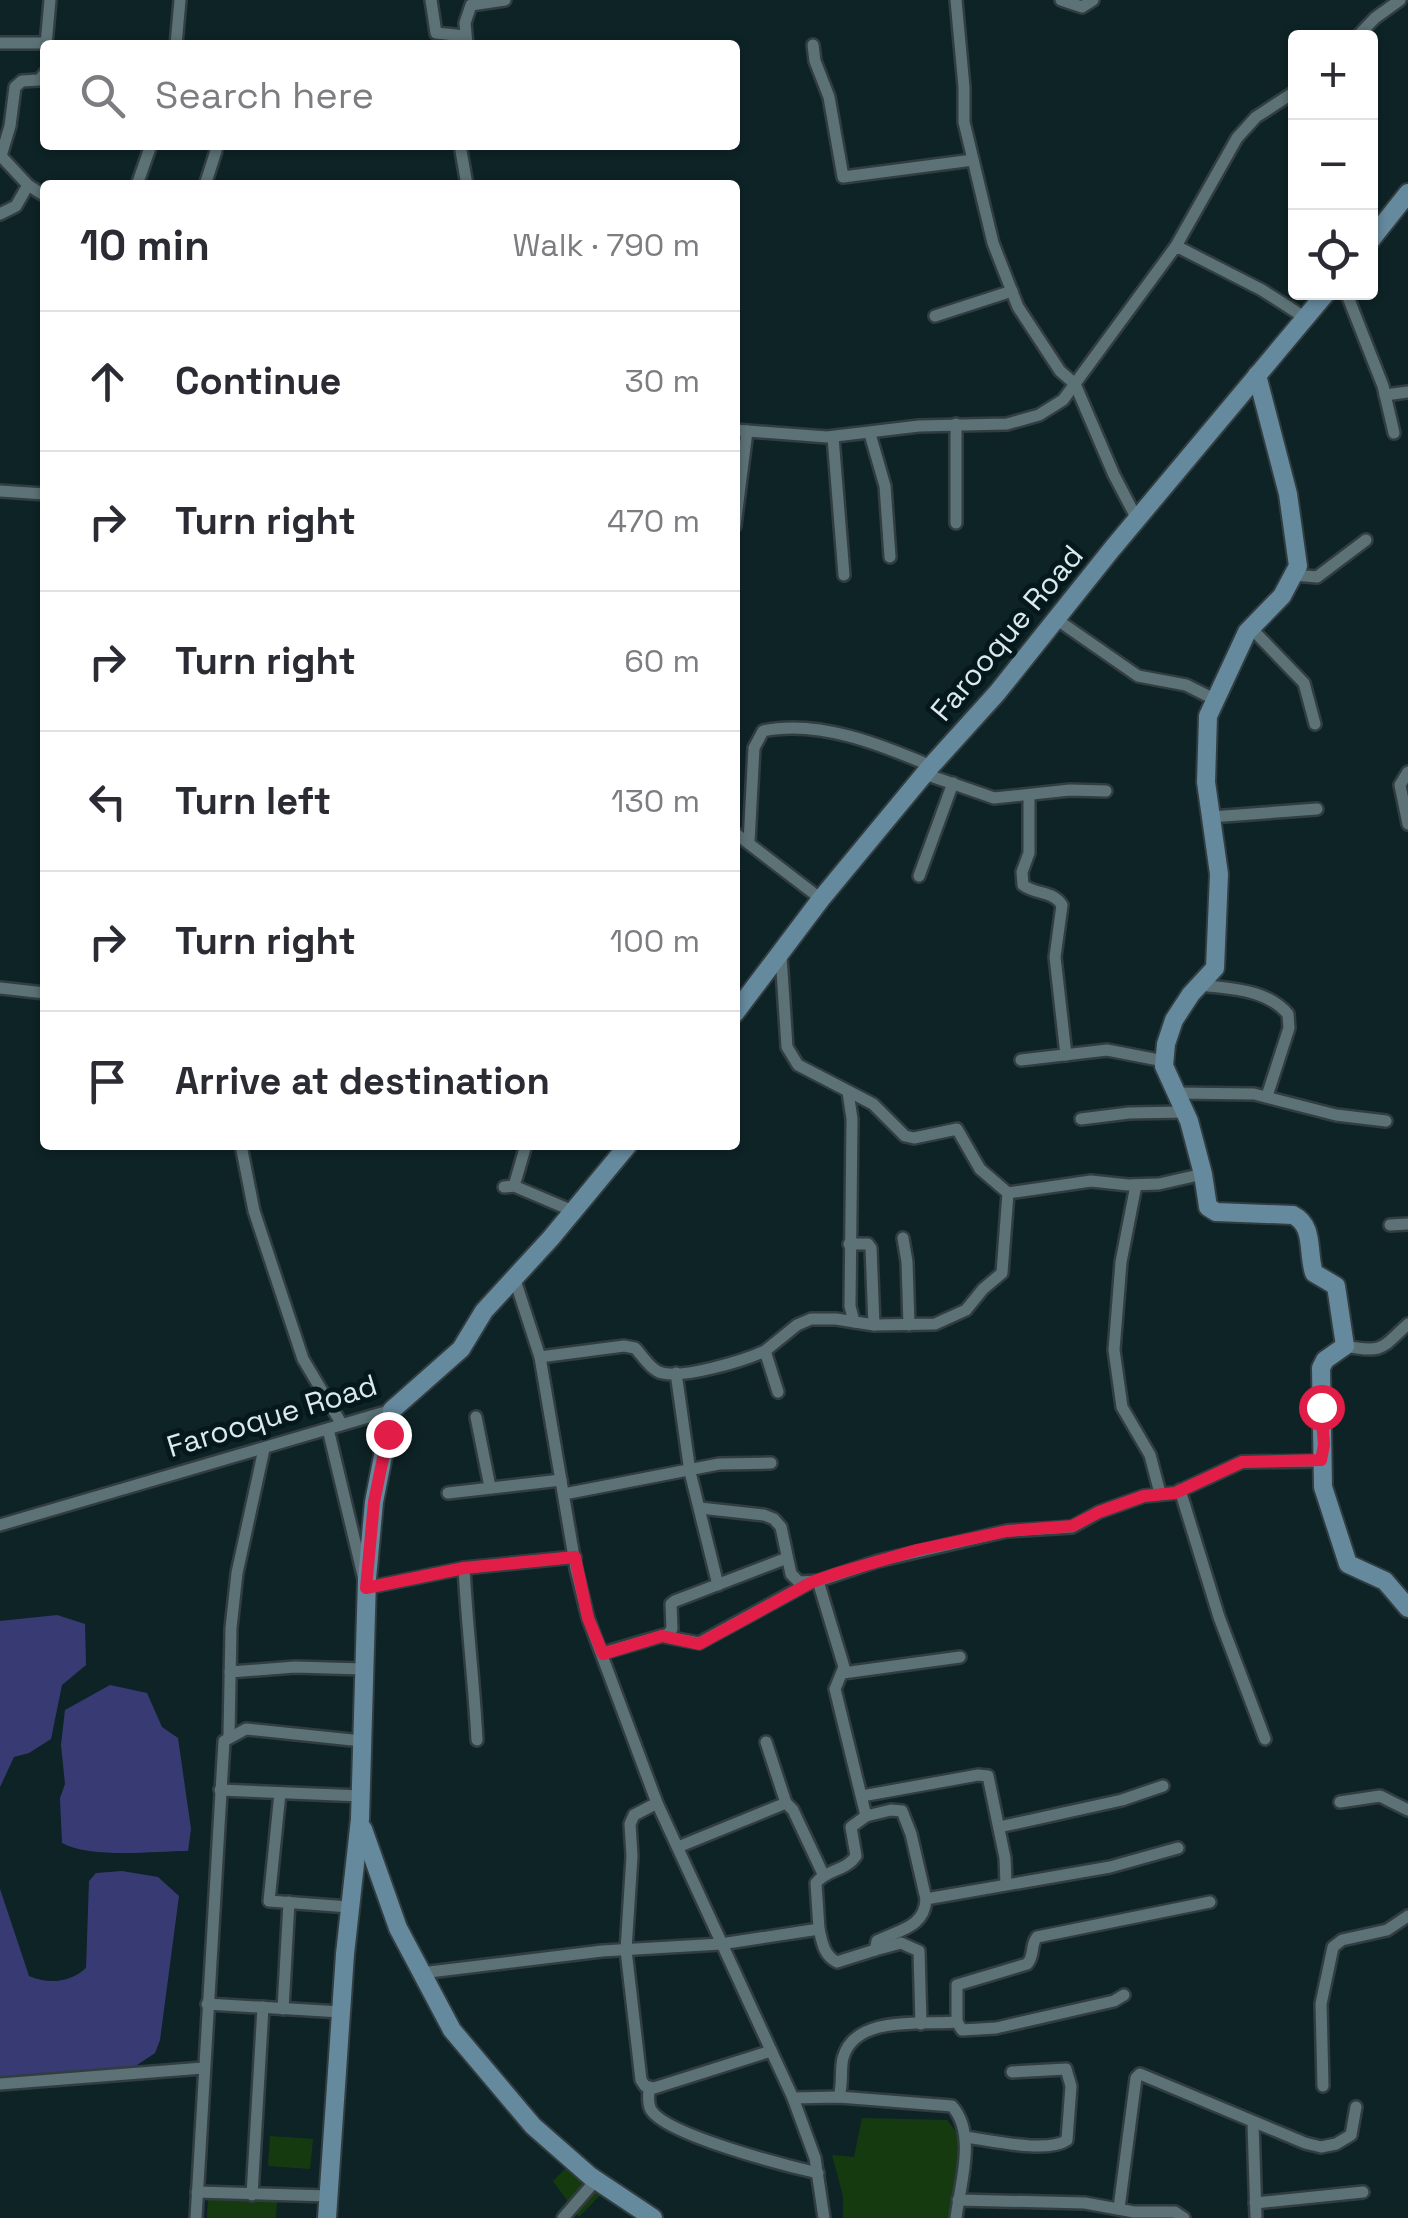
<!DOCTYPE html>
<meta charset="utf-8">
<style>
:root{--surface:#fff;--page:#f7f7f7;--text:#2b2b33;--muted:#7c7c81;--line:#e1e1e2}
body{margin:0;font-family:"Space Grotesk",sans-serif;background:var(--page);color:var(--text)}
.controls{position:absolute;right:30px;top:30px;display:grid;overflow:hidden;border-radius:10px;box-shadow:0 2px 8px #0004}
.controls button{width:90px;height:90px;display:grid;place-items:center;padding:0;border:0;border-bottom:2px solid var(--line);background:var(--surface);color:var(--text);font:50px sans-serif}
.stop{position:absolute;width:30px;height:30px;margin:-22px;border:8px solid #e11d48;border-radius:50%;background:#fff}
.stop.end{background:#e11d48;border-color:#fff;box-shadow:0 2px 10px #0008}
.list{margin:0;padding:0;list-style:none}
h2{display:flex;justify-content:space-between;align-items:center;height:130px;margin:0;padding:0 40px;font-size:42px}
h2 small{font-size:32px;font-weight:400;color:var(--muted)}
.list li{display:grid;grid-template-columns:65px 1fr auto;gap:30px;align-items:center;box-sizing:border-box;height:140px;padding:0 40px;border-top:2px solid var(--line)}
.list b{display:block;font-size:38px;white-space:nowrap}
.list em{font-size:32px;font-style:normal;color:var(--muted)}
.icon{flex:none;width:55px;height:55px;fill:none;stroke:currentColor;stroke-width:2;stroke-linecap:round;stroke-linejoin:round}
.map{position:relative;flex:none;width:1408px;height:2218px;overflow:hidden}
.search{position:absolute;background:var(--surface);box-shadow:0 2px 8px #0004;left:40px;top:40px;width:700px;height:110px;display:flex;align-items:center;gap:25px;box-sizing:border-box;padding:0 35px;border-radius:10px;color:var(--muted);font-size:38px}
.panel{position:absolute;background:var(--surface);box-shadow:0 2px 8px #0004;left:40px;top:180px;width:700px;height:970px;border-radius:10px}
.map>svg:first-child{display:block}
.green{fill:#163a10}
.water{fill:#383b73}
.lines{fill:none;stroke-linecap:round;stroke-linejoin:round}
.street-casing{stroke:#313d40;stroke-width:16}
.secondary-casing{stroke:#313d40;stroke-width:22}
.street{stroke:#5c7277;stroke-width:11}
.secondary{stroke:#65899d;stroke-width:18}
.route{stroke:#e11d48;stroke-width:12}
.labels{text-anchor:middle;stroke-width:10;stroke-linejoin:round;paint-order:stroke}
.street-label{font-size:30px;fill:#dde9ec;stroke:#05191d}
</style>
<div class="map">
<svg width="1408" height="2218" viewBox="0 0 1408 2218">
<rect width="100%" height="100%" fill="#0e2326"/>
<g class="green">
<path d="M 862,2118 L 947,2120 L 964,2142 L 956,2218 L 843,2218 L 843,2196 L 832,2155 L 854,2157 Z"/>
<path d="M 270,2136 L 313,2139 L 310,2169 L 268,2166 Z"/>
<path d="M 569,2165 L 604,2191 L 579,2217 L 553,2181 Z"/>
<path d="M 208,2198 L 277,2201 L 276,2218 L 207,2218 Z"/>
</g>
<g class="water">
<path d="M 57,1615 L 85,1624 L 86,1665 L 62,1685 L 51,1739 L 29,1753 L 14,1757 L 0,1787 L 0,1621 Z"/>
<path d="M 110,1685 L 147,1693 L 162,1727 L 178,1738 L 191,1829 L 188,1851 C 154,1851 92,1859 62,1843 L 60,1798 L 65,1784 L 61,1745 L 65,1710 Z"/>
<path d="M 122,1871 L 158,1877 L 179,1896 L 160,2040 L 155,2053 L 134,2067 L 0,2081 L 0,1889 L 29,1976 C 49,1985 71,1982 86,1968 L 89,1881 L 96,1873 Z"/>
</g>
<g class="lines">
<g class="street-casing">
<g id="street">
<path d="M 431,0 L 436,33 L 465,36"/>
<path d="M 956,0 L 964,87 L 964,122 L 993,243 L 1018,307 L 1060,371 L 1075,384 L 1114,475 L 1137,519"/>
<path d="M 1061,0 L 1082,7 L 1093,0"/>
<path d="M 1356,38 L 1375,18 L 1400,0"/>
<path d="M 0,43 L 46,43"/>
<path d="M 46,45 L 50,0"/>
<path d="M 176,45 L 180,0"/>
<path d="M 467,45 L 465,23 L 471,5 L 505,0"/>
<path d="M 813,45 L 815,61 L 829,97 L 843,177 L 973,160"/>
<path d="M 460,145 L 467,185"/>
<path d="M 0,155 L 28,185 L 45,196"/>
<path d="M 1,156 L 10,126 L 15,87 L 22,81 L 39,80 L 45,73"/>
<path d="M 137,185 L 151,145"/>
<path d="M 205,185 L 216,151"/>
<path d="M 0,214 L 16,206 L 28,185"/>
<path d="M 1176,246 L 1237,138 L 1256,117 L 1296,91"/>
<path d="M 1346,292 L 1383,386 L 1394,433"/>
<path d="M 935,316 L 1012,291"/>
<path d="M 1385,395 L 1408,392"/>
<path d="M 956,424 L 956,523"/>
<path d="M 735,430 L 827,437 L 919,426 L 1007,424 L 1039,415 L 1063,400 L 1176,246 L 1262,290 L 1304,317"/>
<path d="M 870,434 L 885,486 L 890,557"/>
<path d="M 833,437 L 844,575"/>
<path d="M 0,491 L 45,494"/>
<path d="M 735,526 L 747,431"/>
<path d="M 1294,575 L 1317,577 L 1366,540"/>
<path d="M 1056,619 L 1138,676 L 1186,685 L 1214,699"/>
<path d="M 1251,628 L 1304,683 L 1315,724"/>
<path d="M 1408,772 L 1400,785 L 1408,824"/>
<path d="M 925,774 L 994,798 L 1070,790 L 1106,791"/>
<path d="M 1029,795 L 1029,853 L 1022,872 L 1023,885 C 1036,895 1052,890 1062,905 L 1055,957 L 1066,1055"/>
<path d="M 1211,817 L 1317,809"/>
<path d="M 735,833 L 821,899"/>
<path d="M 749,842 L 754,748 L 763,731 C 818,719 882,745 931,766"/>
<path d="M 919,876 L 953,783"/>
<path d="M 781,956 L 787,1047 L 798,1065 L 873,1104 L 905,1136 L 914,1138 L 957,1129 L 980,1169 L 1008,1193 L 1091,1181 L 1128,1185 L 1159,1184 L 1203,1174"/>
<path d="M 1201,985 C 1231,989 1267,989 1288,1014 L 1289,1028 L 1267,1096"/>
<path d="M 0,988 L 45,993"/>
<path d="M 1021,1060 L 1107,1050 L 1164,1061"/>
<path d="M 848,1092 L 852,1119 L 850,1306 L 854,1322"/>
<path d="M 1176,1093 L 1254,1094 L 1336,1115 L 1386,1121"/>
<path d="M 1081,1119 L 1129,1113 L 1186,1112"/>
<path d="M 241,1145 L 254,1211 L 303,1359 L 341,1423"/>
<path d="M 1136,1185 L 1121,1262 L 1114,1350 L 1122,1407 L 1150,1455 L 1160,1493"/>
<path d="M 514,1186 L 526,1145"/>
<path d="M 504,1187 L 514,1186 L 573,1211"/>
<path d="M 1390,1225 L 1408,1224"/>
<path d="M 903,1238 L 907,1262 L 909,1325"/>
<path d="M 849,1244 L 868,1244 L 871,1248 L 874,1325"/>
<path d="M 515,1280 L 540,1357 L 576,1569 L 588,1618 L 657,1803 L 793,2098 L 815,2158 L 824,2218"/>
<path d="M 1345,1346 C 1385,1354 1382,1347 1408,1324"/>
<path d="M 765,1351 L 797,1325 L 811,1319 L 836,1319 L 874,1325 L 935,1324 L 966,1310 L 983,1289 L 1002,1273 L 1008,1193"/>
<path d="M 540,1357 L 624,1346 L 635,1348 C 642,1355 648,1366 657,1371 C 676,1382 745,1360 765,1351 L 778,1392"/>
<path d="M 676,1373 L 690,1472 L 718,1585"/>
<path d="M 476,1417 L 490,1487"/>
<path d="M 328,1429 L 366,1588 L 464,1568 L 575,1557"/>
<path d="M 1180,1490 L 1219,1617 L 1265,1739"/>
<path d="M 448,1493 L 561,1480"/>
<path d="M 564,1494 L 719,1464 L 771,1463"/>
<path d="M 700,1508 L 764,1515 L 774,1519 L 781,1527 L 791,1574 L 799,1582 L 818,1581 L 878,1561 L 1007,1531 L 1072,1527 L 1099,1512 L 1144,1496 L 1175,1493 L 1242,1462 L 1321,1461"/>
<path d="M 0,1525 L 392,1410"/>
<path d="M 464,1568 C 467,1626 474,1682 477,1740"/>
<path d="M 662,1636 L 699,1643 L 811,1582"/>
<path d="M 603,1653 L 668,1634 L 672,1629 L 671,1604 L 675,1601 L 787,1558"/>
<path d="M 230,1672 L 295,1667 L 363,1669"/>
<path d="M 843,1673 L 960,1657"/>
<path d="M 229,1735 L 231,1628 L 237,1573 L 264,1449"/>
<path d="M 766,1742 L 786,1803"/>
<path d="M 220,1790 L 361,1796"/>
<path d="M 280,1793 L 269,1901 L 349,1907"/>
<path d="M 862,1796 L 978,1775 L 988,1776 L 1005,1858 L 1006,1884"/>
<path d="M 1340,1802 L 1380,1796 L 1408,1810"/>
<path d="M 657,1803 L 634,1815 L 630,1824 L 632,1856 L 626,1950 L 641,2080 L 645,2086 L 654,2088 L 771,2051"/>
<path d="M 866,1816 L 891,1810 L 902,1811 L 911,1834 L 926,1899"/>
<path d="M 999,1827 L 1122,1800 L 1163,1786"/>
<path d="M 678,1847 L 786,1803 L 793,1810 L 823,1874"/>
<path d="M 819,1929 C 822,1942 824,1956 837,1962 L 875,1950 L 877,1941 C 899,1930 925,1927 926,1899 L 1110,1867 L 1178,1848"/>
<path d="M 875,1950 L 901,1943 L 919,1951 L 921,2024"/>
<path d="M 421,1973 L 602,1951 L 721,1944 L 819,1929 L 816,1883 C 827,1869 846,1871 856,1856 L 851,1827 L 866,1816 L 835,1689 L 844,1667 L 818,1581"/>
<path d="M 207,2004 L 341,2012"/>
<path d="M 283,2009 L 289,1902"/>
<path d="M 957,2022 L 957,1985 L 1027,1964 C 1035,1956 1030,1945 1037,1937 L 1210,1902"/>
<path d="M 0,2084 L 203,2068"/>
<path d="M 1323,2086 L 1321,2004 L 1333,1947 L 1342,1940 L 1387,1930 L 1408,1916"/>
<path d="M 649,2087 C 649,2095 647,2103 651,2110 C 666,2135 787,2166 818,2173"/>
<path d="M 839,2097 C 843,2084 840,2070 843,2058 C 855,2014 923,2025 957,2022 L 962,2030 L 996,2028 L 1114,2001 L 1124,1995"/>
<path d="M 793,2098 L 839,2097 L 952,2106 C 977,2134 960,2184 956,2218"/>
<path d="M 1253,2123 L 1256,2218"/>
<path d="M 965,2137 C 990,2140 1047,2154 1067,2140 L 1071,2086 L 1066,2069 L 1012,2072"/>
<path d="M 197,2192 L 328,2196"/>
<path d="M 252,2195 L 263,2007"/>
<path d="M 958,2200 L 1085,2203 L 1134,2212 L 1175,2212 L 1184,2218"/>
<path d="M 1255,2203 L 1363,2192"/>
<path d="M 1119,2208 L 1136,2078 L 1140,2074 L 1305,2143 L 1321,2147 L 1336,2144 L 1351,2135 L 1356,2107"/>
<path d="M 196,2218 L 224,1741 L 246,1729 L 362,1741"/>
<path d="M 563,2218 L 596,2180"/>
</g>
</g>
<g class="secondary-casing">
<g id="secondary">
<path d="M 1370,241 L 1408,193"/>
<path d="M 1257,375 L 1288,494 L 1298,566 L 1282,596 L 1247,632 L 1208,716 L 1206,782 L 1219,874 L 1215,968 L 1191,994 L 1174,1020 L 1166,1044 L 1164,1066 L 1189,1121 L 1203,1174 L 1208,1207 L 1216,1212 L 1293,1215 C 1315,1226 1307,1252 1314,1273 L 1336,1286 L 1345,1346 L 1325,1360 L 1321,1368 L 1323,1487 L 1348,1564 L 1385,1581 L 1408,1608"/>
<path d="M 735,1013 L 821,899 L 931,766 L 997,693 L 1112,549 L 1327,292"/>
<path d="M 363,1829 L 398,1928 L 452,2030 L 533,2126 L 590,2176 L 653,2218"/>
<path d="M 327,2218 L 345,1954 L 360,1819 L 367,1579 L 374,1502 L 392,1410 L 461,1349 L 484,1311 L 551,1238 L 628,1145"/>
</g>
</g>
<use href="#street" class="street"/>
<use href="#secondary" class="secondary"/>
</g>
<g class="lines">
<path class="route" d="M 388,1434 L 374,1502 L 366,1588 L 464,1568 L 575,1557 L 588,1618 L 603,1654 L 662,1636 L 699,1644 L 812,1582 L 838,1573 L 917,1550 L 1007,1531 L 1072,1526 L 1099,1512 L 1144,1496 L 1175,1493 L 1242,1462 L 1321,1460 L 1324,1445 L 1321,1407"/>
</g>
<g class="labels">
<g class="street-label">
<text transform="translate(1007 633) rotate(-50)" y="10">Farooque Road</text>
<text transform="translate(272 1416) rotate(-17)" y="10">Farooque Road</text>
</g>
</g>
</svg>
<div class="controls">
<button>+</button>
<button>−</button>
<button><svg class="icon" aria-label="locate" viewBox="0 0 24 24"><circle cx="12" cy="12" r="6"/><path d="M12 2v4M12 18v4M2 12h4M18 12h4"/></svg></button>
</div>
<div class="stop" style="left:1321px;top:1407px"></div>
<div class="stop end" style="left:388px;top:1434px"></div>
<div class="search"><svg class="icon" aria-label="search" viewBox="0 0 24 24"><circle cx="10" cy="10" r="6"/><path d="M15 15l6 6"/></svg>Search here</div>
<section class="panel">
<h2>10 min<small>Walk · 790 m</small></h2>
<ul class="list">
<li><svg class="icon" aria-label="ahead" viewBox="0 0 24 24"><path d="M12 20V5M6 11l6-6 6 6"/></svg><div><b>Continue</b></div><em>30 m</em></li>
<li><svg class="icon" aria-label="right" viewBox="0 0 24 24"><path d="M7 20v-9h11M14 6l5 5-5 5"/></svg><div><b>Turn right</b></div><em>470 m</em></li>
<li><svg class="icon" aria-label="right" viewBox="0 0 24 24"><path d="M7 20v-9h11M14 6l5 5-5 5"/></svg><div><b>Turn right</b></div><em>60 m</em></li>
<li><svg class="icon" aria-label="left" viewBox="0 0 24 24"><path d="M17 20v-9H6M10 6l-5 5 5 5"/></svg><div><b>Turn left</b></div><em>130 m</em></li>
<li><svg class="icon" aria-label="right" viewBox="0 0 24 24"><path d="M7 20v-9h11M14 6l5 5-5 5"/></svg><div><b>Turn right</b></div><em>100 m</em></li>
<li><svg class="icon" aria-label="arrive" viewBox="0 0 24 24"><path d="M6 21V4h12l-3 4 3 4H6"/></svg><div><b>Arrive at destination</b></div></li>
</ul>
</section>
</div>
